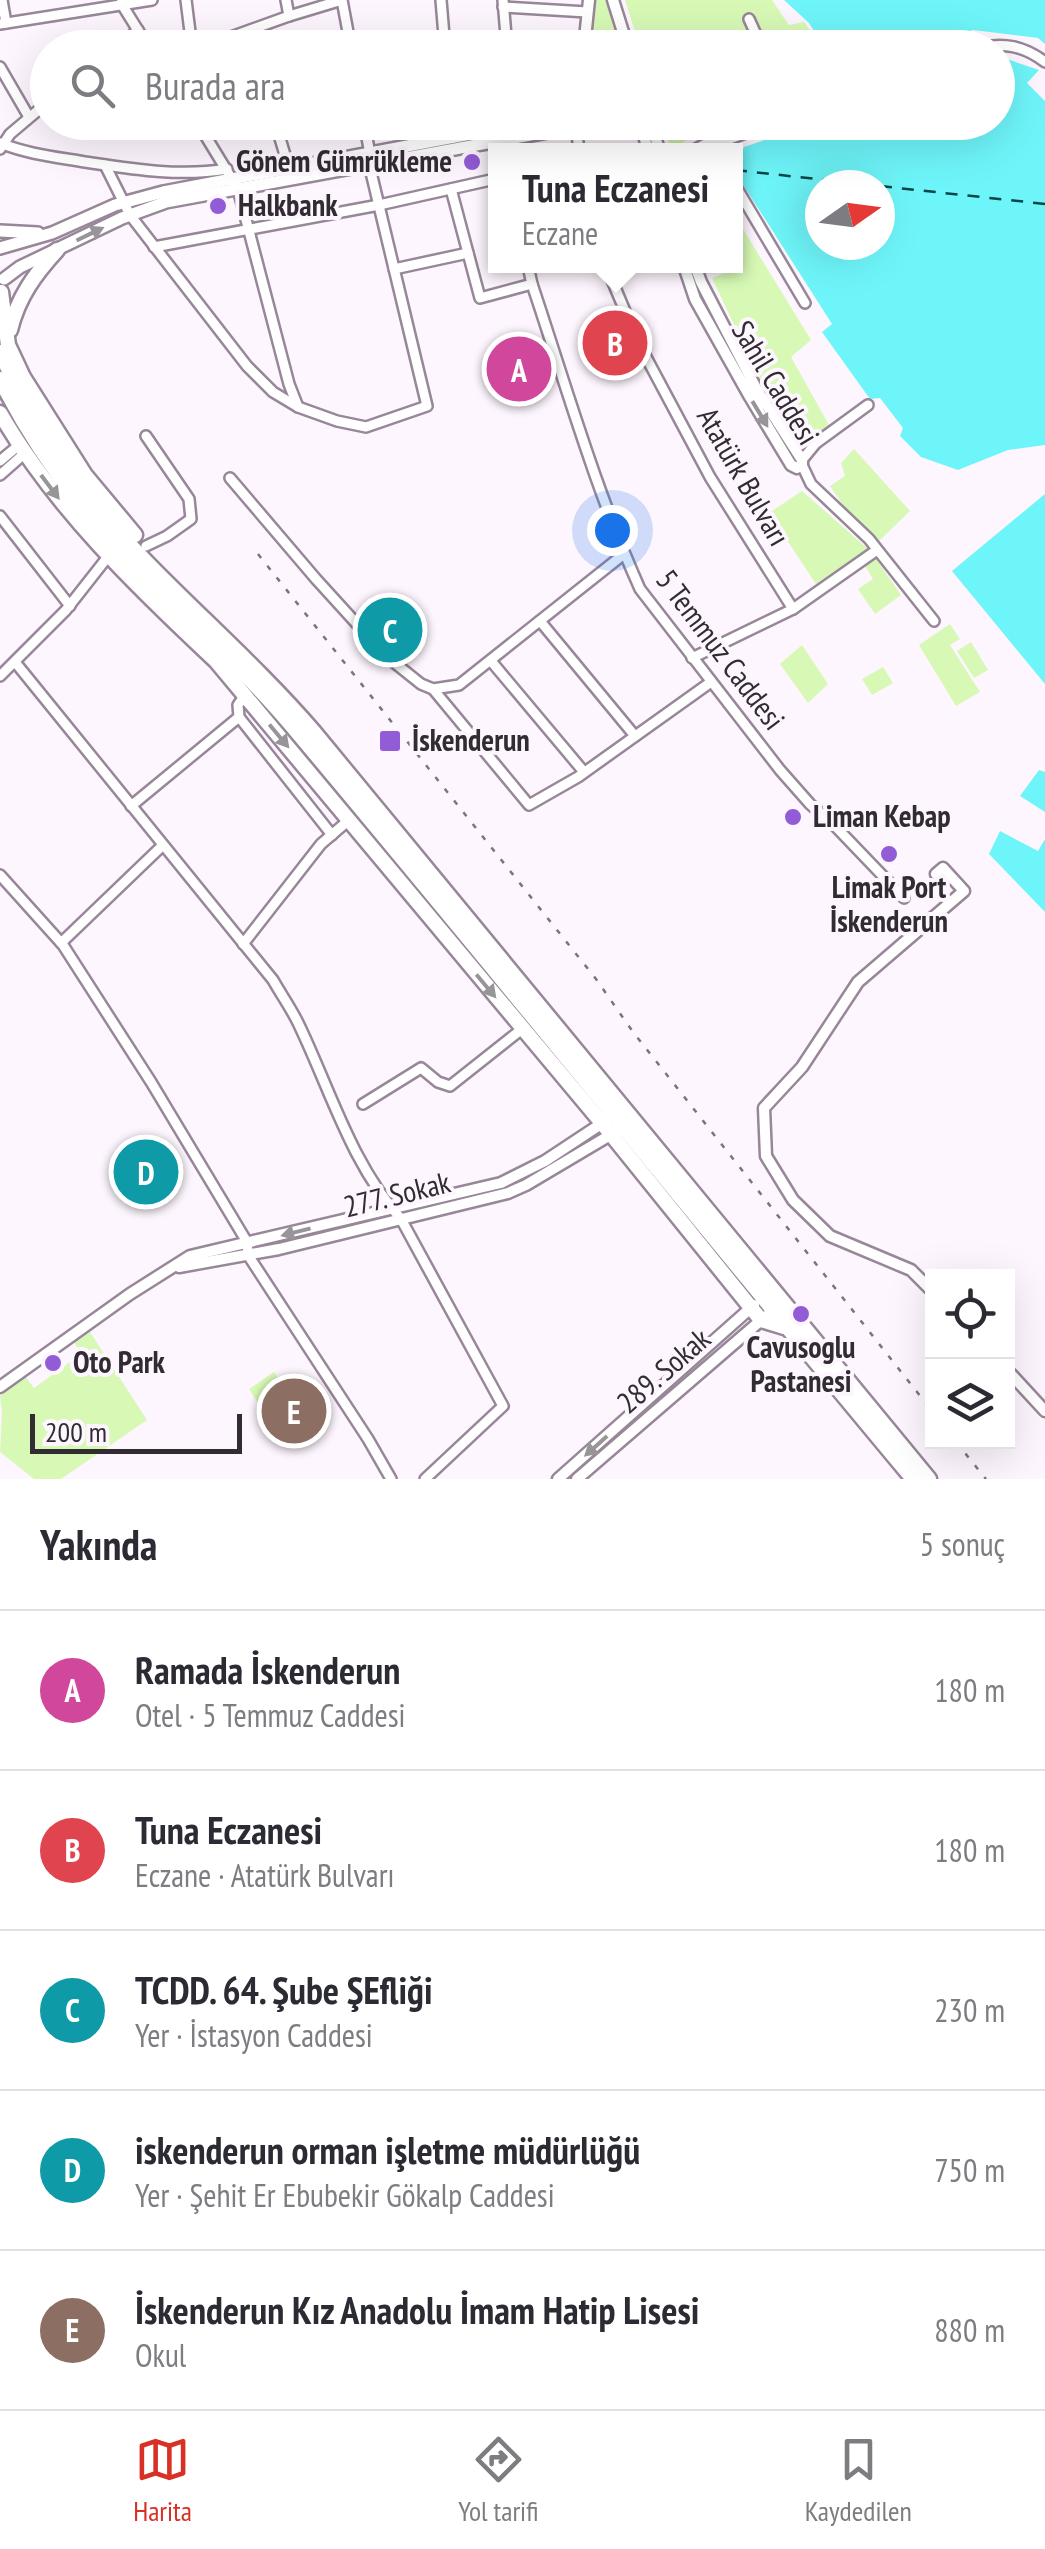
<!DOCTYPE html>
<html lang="tr">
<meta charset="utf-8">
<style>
:root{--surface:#fff;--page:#f2f2f3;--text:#2b2b33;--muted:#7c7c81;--line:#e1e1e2;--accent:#d93025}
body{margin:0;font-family:"PT Sans Narrow",sans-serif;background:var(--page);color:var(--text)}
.controls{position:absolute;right:30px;bottom:30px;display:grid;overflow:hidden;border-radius:0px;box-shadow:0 10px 40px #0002}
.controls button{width:90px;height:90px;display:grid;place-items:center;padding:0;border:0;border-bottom:2px solid var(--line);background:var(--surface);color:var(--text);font:50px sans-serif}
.compass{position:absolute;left:805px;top:170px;width:90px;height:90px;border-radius:50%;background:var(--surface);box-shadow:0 10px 40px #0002;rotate:76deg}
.scale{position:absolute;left:30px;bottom:25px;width:212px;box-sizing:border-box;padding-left:10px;border:5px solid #312b32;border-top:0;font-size:28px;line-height:35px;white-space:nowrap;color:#312b32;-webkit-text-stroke:8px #fef6fe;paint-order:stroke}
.you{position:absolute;left:612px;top:530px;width:35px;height:35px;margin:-25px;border:8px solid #fff;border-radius:50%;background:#1a73e8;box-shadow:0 0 0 15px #1a73e833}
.badge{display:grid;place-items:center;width:65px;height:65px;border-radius:50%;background:var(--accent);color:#fff;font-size:32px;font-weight:700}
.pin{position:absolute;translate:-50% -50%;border:5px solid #fff;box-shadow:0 2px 10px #0006}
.popup{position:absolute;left:488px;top:143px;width:255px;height:130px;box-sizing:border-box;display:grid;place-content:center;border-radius:0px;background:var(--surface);filter:drop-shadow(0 2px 8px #0005);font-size:32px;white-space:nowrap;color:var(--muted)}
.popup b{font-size:38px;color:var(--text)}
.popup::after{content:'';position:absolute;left:50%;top:100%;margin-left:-20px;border:20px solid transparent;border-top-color:var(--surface)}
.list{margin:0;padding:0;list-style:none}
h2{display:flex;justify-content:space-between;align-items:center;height:130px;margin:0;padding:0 40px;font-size:42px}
h2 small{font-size:32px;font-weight:400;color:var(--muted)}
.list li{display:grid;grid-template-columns:65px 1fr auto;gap:30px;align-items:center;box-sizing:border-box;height:160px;padding:0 40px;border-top:2px solid var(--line)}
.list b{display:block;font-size:38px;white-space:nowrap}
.list p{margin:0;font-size:32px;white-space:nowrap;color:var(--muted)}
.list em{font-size:32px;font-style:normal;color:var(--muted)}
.icon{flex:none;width:55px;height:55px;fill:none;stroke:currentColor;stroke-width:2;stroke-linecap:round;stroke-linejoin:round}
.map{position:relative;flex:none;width:1045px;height:1479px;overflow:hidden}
.search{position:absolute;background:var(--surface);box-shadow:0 10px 40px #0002;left:30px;right:30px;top:30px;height:110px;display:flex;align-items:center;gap:25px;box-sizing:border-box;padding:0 35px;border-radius:55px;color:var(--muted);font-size:38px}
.sheet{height:930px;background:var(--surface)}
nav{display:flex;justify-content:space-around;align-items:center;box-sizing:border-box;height:140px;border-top:2px solid var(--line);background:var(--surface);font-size:28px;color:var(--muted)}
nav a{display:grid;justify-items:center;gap:5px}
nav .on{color:var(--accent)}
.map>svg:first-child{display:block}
.green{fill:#d7f9b5}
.water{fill:#6ef5f9;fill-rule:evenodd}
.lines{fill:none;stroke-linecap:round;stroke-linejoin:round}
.ferry{stroke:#074749;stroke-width:2.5;stroke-dasharray:12 10;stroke-linecap:butt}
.minor-casing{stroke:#978799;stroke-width:14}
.tertiary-casing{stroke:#978799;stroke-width:15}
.secondary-casing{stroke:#978799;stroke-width:16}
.trunk-casing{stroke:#978799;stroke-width:19}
.minor{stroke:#fff;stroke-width:9}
.tertiary{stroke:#fff;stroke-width:10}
.secondary{stroke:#fff;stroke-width:11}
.trunk{stroke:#fff;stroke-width:14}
.rail{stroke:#7b747c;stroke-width:2.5;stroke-dasharray:5 10;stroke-linecap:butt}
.oneway{fill:#989598}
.poi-dot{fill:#915cd5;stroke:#fef6fe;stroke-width:4}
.labels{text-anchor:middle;stroke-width:8;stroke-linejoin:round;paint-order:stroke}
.poi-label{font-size:30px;font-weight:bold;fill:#312b32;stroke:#fef6fe;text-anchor:start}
.street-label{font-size:30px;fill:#312b32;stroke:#fef6fe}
</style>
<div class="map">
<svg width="1045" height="1479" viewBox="0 0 1045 1479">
<rect width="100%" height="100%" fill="#fef6fe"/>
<g class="green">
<path d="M 594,0 L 612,0 L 624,47 L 591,48 Z"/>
<path d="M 625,0 L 772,0 L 789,25 L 804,22 L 822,47 L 640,47 Z"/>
<path d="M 663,122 L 714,122 L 714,123 L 671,150 Z"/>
<path d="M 735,216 L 811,340 L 791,357 L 829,425 L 803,445 L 762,384 L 712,278 L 730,271 L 728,266 L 735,266 Z"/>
<path d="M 854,449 L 910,511 L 879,541 L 850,515 L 830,486 L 845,476 L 841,463 Z"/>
<path d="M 802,491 L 868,549 L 816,584 L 769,513 Z"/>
<path d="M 876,559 L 901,595 L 875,614 L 858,589 L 873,579 L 865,566 Z"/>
<path d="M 950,624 L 960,639 L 950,645 L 980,692 L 956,706 L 919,645 Z"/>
<path d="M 971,642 L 988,670 L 974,678 L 957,651 Z"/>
<path d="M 802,645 L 828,684 L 808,703 L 780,664 Z"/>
<path d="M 883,667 L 893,683 L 872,695 L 862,679 Z"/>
<path d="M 90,1332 L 147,1420 L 61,1479 L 34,1479 L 0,1452 L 2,1412 L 0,1396 L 25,1376 L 34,1388 L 81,1354 L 74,1342 Z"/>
<path d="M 274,1372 L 283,1385 L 258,1403 L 249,1389 Z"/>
<path d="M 279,1393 L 289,1406 L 264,1424 L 255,1410 Z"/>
</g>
<g class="water">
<path d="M 784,0 L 1045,0 L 1045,44 L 1038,38 L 973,30 L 923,47 L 824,47 L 809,23 Z"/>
<path d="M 998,56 L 1039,70 L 1027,83 L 1045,101 L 1045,445 L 1008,450 L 958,470 L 921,457 L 900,436 L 903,428 L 880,398 L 870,399 L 822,332 L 832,324 L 735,172 L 735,165 L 744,147 L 814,123 L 998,122 ZM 880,185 L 880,245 L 820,245 L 820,185 Z"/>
<path d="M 1045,494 L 1045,684 L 952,571 Z"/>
<path d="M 1039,770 L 1045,772 L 1045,812 L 1020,796 Z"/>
<path d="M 1000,831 L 1038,851 L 1045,839 L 1045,912 L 989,854 Z"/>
</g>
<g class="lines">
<g class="ferry">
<path d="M 735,170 L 871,185"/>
<path d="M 880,186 L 1045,204"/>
</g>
<g class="minor-casing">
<g id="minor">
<path d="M 2,0 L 6,23"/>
<path d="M 186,0 L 192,48"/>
<path d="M 286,0 L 289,16"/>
<path d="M 441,0 L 445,48"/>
<path d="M 503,0 L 507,48"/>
<path d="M 121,3 L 149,48"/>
<path d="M 503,7 L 587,12"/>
<path d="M 0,24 L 152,0"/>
<path d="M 117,48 L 138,30"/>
<path d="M 200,48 L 289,16 L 342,0 L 351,48"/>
<path d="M 749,48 L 759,41 L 749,19"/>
<path d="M 978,48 C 1004,42 1024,46 1045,62"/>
<path d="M 0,67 L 29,117"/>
<path d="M 197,122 L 238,189 L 289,384 L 298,407"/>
<path d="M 275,122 L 289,168"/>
<path d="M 364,122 L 370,154"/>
<path d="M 452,122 L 453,138"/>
<path d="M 512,122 L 514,150"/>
<path d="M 576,127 L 579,150"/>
<path d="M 0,143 C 27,154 56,157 85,162 C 132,169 179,177 227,169"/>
<path d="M 716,144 L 776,122"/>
<path d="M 0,149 L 10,134 L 48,102"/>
<path d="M 694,150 L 713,140 L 718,150"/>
<path d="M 105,165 L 130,215 L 247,366 L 273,392 L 298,407 L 337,421 L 366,427 L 427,406 L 369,164"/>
<path d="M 735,185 L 805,303"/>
<path d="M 451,189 L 480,298 L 532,284"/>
<path d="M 154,247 L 379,205 L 495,179"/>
<path d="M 528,266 L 532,284 C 566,386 596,491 640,589 L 780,770 L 810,804 L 835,826 L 904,898"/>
<path d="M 606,266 L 638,342 L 710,477 L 793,609 L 692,658"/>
<path d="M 394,269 L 468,253"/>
<path d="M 802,460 L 816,443 L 868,405"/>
<path d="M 0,461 L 19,445"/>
<path d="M 802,465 L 811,484 L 869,539 L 934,621"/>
<path d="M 0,475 L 25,453"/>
<path d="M 230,478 L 316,579 L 386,656 L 421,684 L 433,689 L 459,685 L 624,554"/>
<path d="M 0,516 L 70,606"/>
<path d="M 146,546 L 167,536 L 191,519 L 189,499 L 146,436"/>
<path d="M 793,609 L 877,550"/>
<path d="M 540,621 L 635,736"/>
<path d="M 491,661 L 584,772"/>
<path d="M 15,662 L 273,980 C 282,996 293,1011 300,1027 C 331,1092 352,1165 401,1219 L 503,1406 L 425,1479"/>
<path d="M 0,676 L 66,610 L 110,554"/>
<path d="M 433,689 L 529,805 L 578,777 L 711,682"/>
<path d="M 245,695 L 238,705 L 239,717 L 332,835"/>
<path d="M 131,806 L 239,717"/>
<path d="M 0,875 L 63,945 L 151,1082 L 247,1242 L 248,1255 L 368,1439 L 391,1479"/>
<path d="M 61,943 L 163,845"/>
<path d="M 243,944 L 321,844 L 349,820"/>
<path d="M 363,1104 L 421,1068 L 438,1082 L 450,1086 L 522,1029"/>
</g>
</g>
<g class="tertiary-casing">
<g id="tertiary">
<path d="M 613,0 L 628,48"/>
<path d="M 584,48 L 589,0"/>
<path d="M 640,122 L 648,150"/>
<path d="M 651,122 L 659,150"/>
<path d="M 684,266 L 695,299 L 750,397 L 791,465 L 797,468 L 802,465 L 802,460 L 757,390 L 701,282 L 695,266"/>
<path d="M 179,1267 L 279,1249 L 508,1193 L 526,1185 L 617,1131"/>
<path d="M 932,1291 L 911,1270 L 830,1236 L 793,1200 L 766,1156 L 764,1108 L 802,1067 L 858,982 L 964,891 L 943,868 L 936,874"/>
<path d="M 1008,1371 L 1045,1411"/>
<path d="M 0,1387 L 130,1294 L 190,1256 L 501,1183 L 545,1161 L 607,1120"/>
<path d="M 558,1479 L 754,1305"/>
<path d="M 577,1479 L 766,1316"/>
</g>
</g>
<g class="secondary-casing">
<g id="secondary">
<path d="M 0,231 L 38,233"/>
<path d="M 0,248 L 52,233 L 115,205 L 163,192 L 534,122"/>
<path d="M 4,279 L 20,267 L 122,218 L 166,202 L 602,122"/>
</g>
</g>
<g class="trunk-casing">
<g id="trunk">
<path d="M 1,292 L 8,345 L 23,377 L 85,475 L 135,535"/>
<path d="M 10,330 C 18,297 35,274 57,250"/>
<path d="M 0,352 C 26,407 56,461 96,507 C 164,587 246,653 314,732 L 929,1479"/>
<path d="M 0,379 C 31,441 74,501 121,552 C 176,611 239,663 291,725 C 501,975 704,1229 913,1479"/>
<path d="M 0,413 C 55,508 137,587 216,661 L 602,1123 L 761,1320 L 784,1327"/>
</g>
</g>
<use href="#minor" class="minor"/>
<use href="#tertiary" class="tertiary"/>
<use href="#secondary" class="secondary"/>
<use href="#trunk" class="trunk"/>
<g class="rail">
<path d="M 258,554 L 596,979 L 633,1032 L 932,1411"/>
<path d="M 956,1442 L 986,1479"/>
</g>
</g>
<defs><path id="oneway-solid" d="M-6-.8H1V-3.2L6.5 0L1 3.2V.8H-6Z" transform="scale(2.5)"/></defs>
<g class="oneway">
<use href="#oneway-solid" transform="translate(90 234) rotate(-26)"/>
<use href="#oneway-solid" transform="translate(760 414) rotate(59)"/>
<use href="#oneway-solid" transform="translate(50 487) rotate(53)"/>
<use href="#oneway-solid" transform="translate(279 736) rotate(50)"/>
<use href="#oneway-solid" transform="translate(486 986) rotate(50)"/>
<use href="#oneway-solid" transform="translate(296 1232) rotate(166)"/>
<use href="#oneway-solid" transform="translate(596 1446) rotate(138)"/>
</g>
<g class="poi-dot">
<circle cx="472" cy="162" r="10"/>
<circle cx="218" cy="206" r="10"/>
<rect x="378" y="729" width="24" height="24" rx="5"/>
<circle cx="793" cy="817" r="10"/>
<circle cx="889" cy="854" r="10"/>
<circle cx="801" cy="1314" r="10"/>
<circle cx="53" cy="1363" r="10"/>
</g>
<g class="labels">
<g class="poi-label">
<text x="452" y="172" text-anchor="end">Gönem Gümrükleme</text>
<text x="238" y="216">Halkbank</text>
<text x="412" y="751">İskenderun</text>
<text x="813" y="827">Liman Kebap</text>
<text x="889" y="898" text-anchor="middle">Limak Port<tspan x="889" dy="34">İskenderun</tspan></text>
<text x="801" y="1358" text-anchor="middle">Cavusoglu<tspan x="801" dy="34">Pastanesi</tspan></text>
<text x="73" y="1373">Oto Park</text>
</g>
<g class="street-label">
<text transform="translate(775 383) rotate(59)" y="10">Sahil Caddesi</text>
<text transform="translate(743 477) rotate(60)" y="10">Atatürk Bulvarı</text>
<text transform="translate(720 650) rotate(53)" y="10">5 Temmuz Caddesi</text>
<text transform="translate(397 1195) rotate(-14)" y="10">277. Sokak</text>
<text transform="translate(664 1371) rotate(-41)" y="10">289. Sokak</text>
</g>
</g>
</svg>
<div class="controls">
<button><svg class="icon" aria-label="locate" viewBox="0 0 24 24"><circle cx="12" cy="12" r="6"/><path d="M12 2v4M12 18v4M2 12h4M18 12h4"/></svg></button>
<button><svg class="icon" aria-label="layers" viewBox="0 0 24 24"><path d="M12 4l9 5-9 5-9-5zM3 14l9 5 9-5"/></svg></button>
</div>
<svg class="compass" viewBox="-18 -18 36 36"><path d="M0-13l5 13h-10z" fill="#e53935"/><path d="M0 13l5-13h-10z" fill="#7c7c81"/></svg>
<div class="scale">200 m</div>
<div class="you"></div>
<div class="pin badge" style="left:519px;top:369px;background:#d1479c">A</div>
<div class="pin badge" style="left:615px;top:343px;background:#e0444e">B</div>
<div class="popup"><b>Tuna Eczanesi</b>Eczane</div>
<div class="pin badge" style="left:390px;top:630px;background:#0f9aa8">C</div>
<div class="pin badge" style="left:146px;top:1172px;background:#0f9aa8">D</div>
<div class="pin badge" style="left:294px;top:1411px;background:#8d6e63">E</div>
<div class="search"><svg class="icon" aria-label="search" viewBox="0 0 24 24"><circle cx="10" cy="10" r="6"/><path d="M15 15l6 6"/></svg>Burada ara</div>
</div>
<section class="sheet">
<h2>Yakında<small>5 sonuç</small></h2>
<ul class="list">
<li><span class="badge" style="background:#d1479c">A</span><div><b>Ramada İskenderun</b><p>Otel · 5 Temmuz Caddesi</p></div><em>180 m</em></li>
<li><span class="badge" style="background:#e0444e">B</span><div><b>Tuna Eczanesi</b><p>Eczane · Atatürk Bulvarı</p></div><em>180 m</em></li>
<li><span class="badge" style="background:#0f9aa8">C</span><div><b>TCDD. 64. Şube ŞEfliği</b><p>Yer · İstasyon Caddesi</p></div><em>230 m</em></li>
<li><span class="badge" style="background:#0f9aa8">D</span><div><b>iskenderun orman işletme müdürlüğü</b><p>Yer · Şehit Er Ebubekir Gökalp Caddesi</p></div><em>750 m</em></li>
<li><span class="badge" style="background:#8d6e63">E</span><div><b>İskenderun Kız Anadolu İmam Hatip Lisesi</b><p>Okul</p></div><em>880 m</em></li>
</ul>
</section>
<nav>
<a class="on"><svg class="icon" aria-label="map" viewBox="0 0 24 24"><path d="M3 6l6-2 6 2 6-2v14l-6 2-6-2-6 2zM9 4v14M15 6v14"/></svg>Harita</a>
<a><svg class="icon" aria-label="directions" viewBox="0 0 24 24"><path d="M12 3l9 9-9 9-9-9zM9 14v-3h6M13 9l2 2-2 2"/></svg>Yol tarifi</a>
<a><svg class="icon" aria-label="saved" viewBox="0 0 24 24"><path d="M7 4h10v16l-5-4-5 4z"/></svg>Kaydedilen</a>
</nav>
